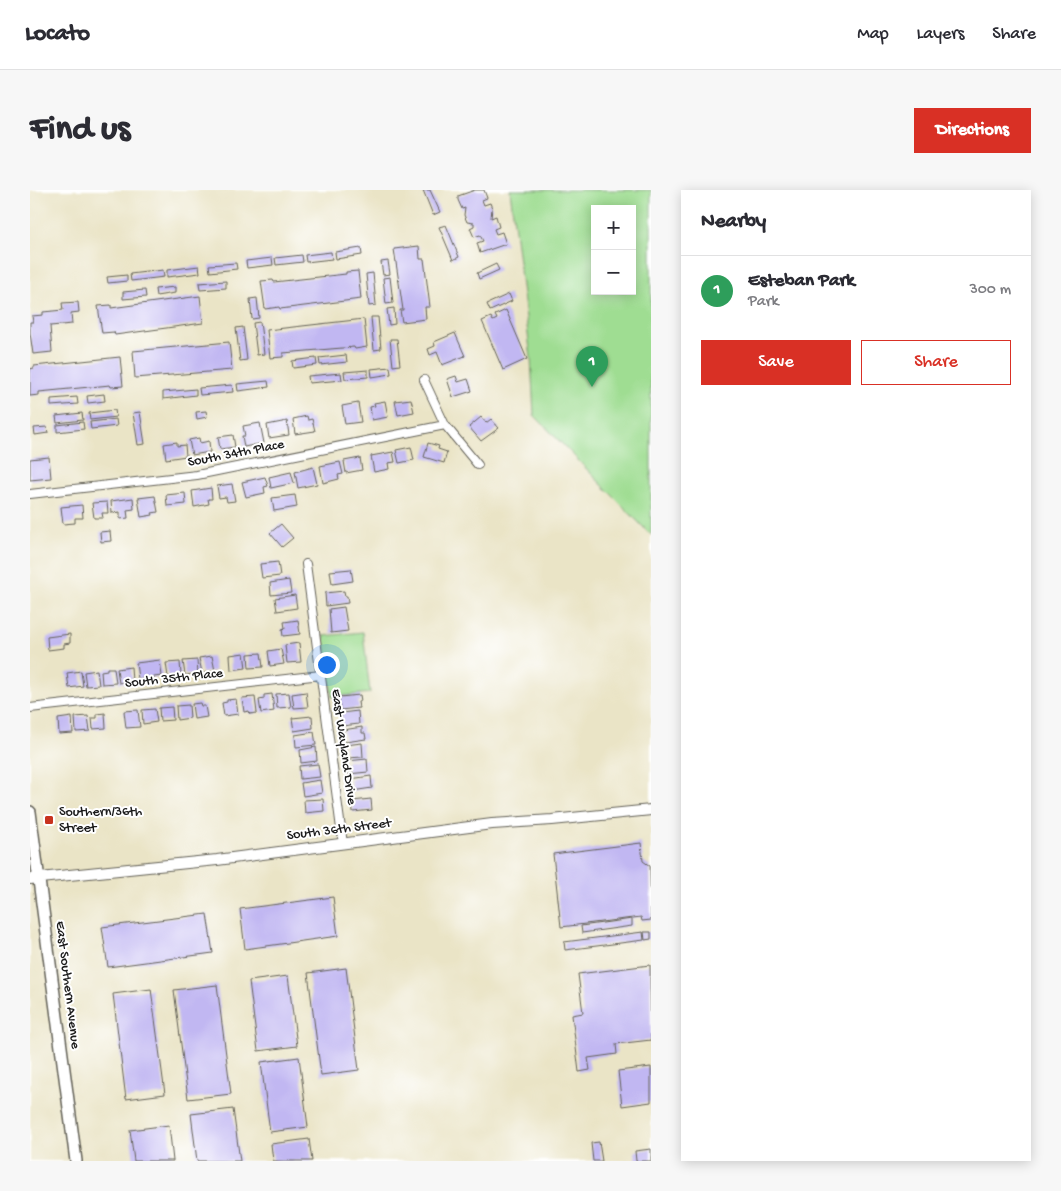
<!DOCTYPE html>
<html lang="en">
<head>
<meta charset="utf-8">
<style>
  :root { --surface:#fff; --page:#f7f7f7; --text:#2b2b33; --muted:#7c7c81; --line:#e1e1e2; --accent:#d93025 }
  body { margin:0; font-family:"Gochi Hand",sans-serif; background:var(--page); color:var(--text) }
  .controls { position:absolute; right:15px; top:15px; display:grid; overflow:hidden; border-radius:0px; box-shadow:0 2px 12px #0003 }
  .controls button { width:45px; height:45px; display:grid; place-items:center; padding:0; border:0; border-bottom:1px solid var(--line); background:var(--surface); color:var(--text); font:25px sans-serif }
  .you { position:absolute; left:296px; top:474px; width:18px; height:18px; margin:-12px; border:4px solid #fff; border-radius:50%; background:#1a73e8; box-shadow:0 0 0 8px #1a73e833 }
  .badge { display:grid; place-items:center; width:32px; height:32px; border-radius:50%; background:var(--accent); color:#fff; font-size:16px; font-weight:700 }
  .pin { position:absolute; translate:-50% -41px; filter:drop-shadow(0 1px 2px #0008) }
  .pin::after { content:''; position:absolute; top:26px; width:18px; height:15px; background:inherit; clip-path:polygon(0 0,100% 0,50% 100%) }
  .list { margin:0; padding:0; list-style:none }
  h2 { display:flex; justify-content:space-between; align-items:center; height:65px; margin:0; padding:0 20px; font-size:21px }
  h2 small { font-size:16px; font-weight:400; color:var(--muted) }
  .list li { display:grid; grid-template-columns:32px 1fr auto; gap:15px; align-items:center; box-sizing:border-box; height:70px; padding:0 20px; border-top:1px solid var(--line) }
  .list b { display:block; font-size:19px; white-space:nowrap }
  .list p { margin:0; font-size:16px; white-space:nowrap; color:var(--muted) }
  .list em { font-size:16px; font-style:normal; color:var(--muted) }
  .actions { display:flex; gap:10px; padding:15px 20px }
  .actions a { flex:1; padding:11px 0; border:1px solid var(--accent); border-radius:0px; text-align:center; font-size:18px; color:var(--accent) }
  .actions .main { background:var(--accent); color:#fff }
  .map { position:relative; flex:none; width:621px; height:971px; overflow:hidden; border-radius:0px }
  header { display:flex; align-items:center; gap:30px; box-sizing:border-box; height:70px; padding:0 25px; background:var(--surface); border-bottom:1px solid var(--line) }
  header strong { font-size:24px }
  nav { display:flex; gap:28px; margin-inline-start:auto; font-size:18px }
  .intro { display:flex; align-items:center; justify-content:space-between; box-sizing:border-box; height:120px; padding:0 30px }
  h1 { margin:0; font-size:35px }
  .button { padding:12px 22px; border-radius:0px; background:var(--accent); color:#fff; font-size:18px; font-weight:700 }
  main { display:flex; gap:30px; padding:0 30px }
  aside { flex:1; background:var(--surface); border-radius:0px; box-shadow:0 2px 12px #0003 }
  .map>svg:first-child { display:block }
</style>
</head>
<body>
<header>
<strong>Locato</strong>
<nav><a>Map</a><a>Layers</a><a>Share</a></nav>
</header>
<div class="intro"><h1>Find us</h1><a class="button">Directions</a></div>
<main>
<div class="map">
<svg width="621" height="971" viewBox="0 0 621 971">
  <rect width="100%" height="100%" fill="#fff"/>
  <filter id="ink" filterUnits="userSpaceOnUse"><feTurbulence type="fractalNoise" baseFrequency=".02" numOctaves="2"/><feDisplacementMap in="SourceGraphic" scale="10" xChannelSelector="R" yChannelSelector="G"/><feConvolveMatrix kernelMatrix="1 2 1 2 8 2 1 2 1" color-interpolation-filters="sRGB"/></filter>
  <filter id="wash" filterUnits="userSpaceOnUse"><feTurbulence type="fractalNoise" baseFrequency=".0096" numOctaves="4" result="noise"/><feDisplacementMap in="SourceGraphic" scale="20" xChannelSelector="R" yChannelSelector="G"/><feGaussianBlur stdDeviation="1.12" result="paint"/><feColorMatrix in="noise" values="0 0 0 0 0 0 0 0 0 0 0 0 0 0 0 0 0 1.4 0 .05"/><feComposite in="paint" operator="in"/></filter>
  <g filter="url(#wash)">
    <rect width="100%" height="100%" fill="#eae4c6"/>
    <path fill="#9fdd92" stroke="#5e7c57" fill-rule="evenodd" d="M480 0H621V345L504 225 501 168ZM565 19H602V101H565Z
      M333 442 340 503 302 507 294 446Z"/>
    <g id="blocks">
      <path fill="#c1b7f2" d="M393 0H400L410 22 403 25Z
        M445 0H454L457 8 452 10 454 15 460 13 462 18 461 28 466 26 469 37 464 39 466 44 472 42 476 54 450 63 447 53 453 51 450 45 444 47 440 38 444 36V33L437 32 434 25 435 18 432 19 428 10V6Z
        M416 35 429 67 423 70 409 37Z
        M389 56 390 69H394L400 117H395L396 129 372 132 370 120H373L364 59Z
        M331 58 332 65 306 69 305 62Z
        M301 62 302 69 276 72 275 65Z
        M272 65 273 72 246 75 245 68Z
        M242 68 243 75 217 78 216 71Z
        M358 71 360 84 353 85 351 72Z
        M206 73 207 79 180 82 179 75Z
        M466 74 469 80 449 89 447 83Z
        M169 76 170 83 137 87V80Z
        M133 80 134 87 101 91 100 84Z
        M328 81 331 109 250 119 249 117 235 119 231 91 243 90 244 92 316 84V82Z
        M343 83 346 115 339 116 336 84Z
        M97 85V91L78 93 77 87Z
        M360 87 363 113 356 114 353 88Z
        M196 91V98L170 100 169 93Z
        M145 97V103L126 106 125 99Z
        M115 100 116 107 93 109V102Z
        M479 104 482 111 460 121 457 114Z
        M170 106 173 133 85 145 84 142 72 143 68 116 81 115V118Z
        M227 108 229 128 222 129 220 109Z
        M48 112 49 122 41 123 42 134 20 136 22 162 3 164 0 143V132H3L2 126 13 125V122L33 120 32 113Z
        M364 118 365 134 359 135 357 119Z
        M476 120 497 169 473 180 452 131 461 127 463 131 467 129 465 125Z
        M341 127H348L351 159 344 160Z
        M334 129 337 157 325 159 324 157 253 163V167L240 168 237 140Z
        M230 132 234 164 227 165 223 133Z
        M213 137 217 170 210 171 206 138Z
        M425 143 435 166 412 175 407 162 400 165 398 159 405 156 404 152Z
        M360 149H367L370 175 363 176Z
        M199 152 202 180 105 188 103 161Z
        M316 165 317 172 290 175 289 168Z
        M90 167 93 196 81 197 80 195 9 202V205L0 206V179L4 178V176Z
        M286 168 287 175 263 178 262 171Z
        M360 177 361 184 342 187 341 179Z
        M338 180V187L315 189 314 182Z
        M311 183 312 190 279 193 278 186Z
        M426 186 428 192 438 189 442 201 423 207 417 189Z
        M238 191 239 197 208 201 207 194Z
        M202 195 203 202 170 205 169 198Z
        M166 199V205L133 209V202Z
        M74 204 75 211 58 213 57 206Z
        M47 207 48 214 21 216V209Z
        M381 209 384 222 368 225 365 211Z
        M355 211 358 227 342 230 340 217 345 216 344 213Z
        M328 213 331 232 315 234 312 216Z
        M85 220 86 227 60 230 59 223Z
        M176 221 177 227 167 229 166 222Z
        M110 222 115 254 108 255 103 223Z
        M52 223 53 230 27 233 26 226Z
        M277 226 278 230 282 229 285 241 265 244 263 229Z
        M451 227 456 233 461 229 469 238 451 251 439 237Z
        M86 229 87 236 61 239 60 232Z
        M257 231 259 245 239 248 237 235Z
        M53 232 54 239 27 242V235Z
        M230 233 234 253 214 257 212 246H215L213 236Z
        M17 237 18 243 5 245 4 238Z
        M203 245 205 257 190 259 188 247Z
        M169 248 170 253 179 251 180 262 162 265 159 250Z
        M147 252V256L155 255 156 266 136 269 134 254Z
        M398 253 409 256 408 259 417 262 414 273 394 267Z
        M381 257 384 270 369 273 366 260Z
        M363 262 365 272 358 273 359 279 344 282 341 266Z
        M19 267 21 288 0 290V269Z
        M330 268 332 280 316 283 314 271Z
        M310 272 313 284 308 285 309 289 293 293 290 276Z
        M283 277 287 294 268 298 265 282Z
        M261 282 264 293 241 298 239 287Z
        M235 287 238 296 234 297 235 303 216 307 212 292Z
        M202 294 205 311 197 312 196 307 189 308 187 296Z
        M181 298 182 309H178L179 314 164 317 162 301Z
        M155 303 156 314 137 316 136 305Z
        M265 305 267 317 244 321 242 308Z
        M125 306 128 322 122 323 123 325 111 327 108 308Z
        M103 308 104 319 97 320 98 328 90 329V322L82 323 81 311Z
        M77 312 78 323H72L73 328H64L62 313Z
        M52 315 53 328H45V333L33 334 31 317Z
        M251 334 263 348 252 357 240 343Z
        M80 341 81 351 71 352 70 342Z
        M248 372 250 386 232 388 230 374Z
        M321 379 323 391 302 394 300 381Z
        M259 390 261 403 241 405 240 393Z
        M314 401 315 406H317L318 413 296 416 295 403Z
        M265 405 267 418 247 421 245 408Z
        M314 417 318 441 301 443 299 419Z
        M268 430 270 444 253 446 252 439 255 438 254 432Z
        M40 444V453L34 454V458L18 460 17 447Z
        M269 453 271 472 257 473 255 455Z
        M251 459 254 474 240 476 238 461Z
        M214 463 216 478 201 480 200 465Z
        M231 463 233 477 219 478 218 464Z
        M182 466 185 481 172 483 169 468Z
        M130 470 132 486 108 489 106 473Z
        M167 470 168 484 155 485 153 471Z
        M150 472 151 485 138 487 136 473Z
        M101 477 102 491 89 493 87 479Z
        M77 478H84L86 493 72 494 71 481 77 480Z
        M67 480 69 495 56 496 54 482Z
        M51 481 53 496 39 498 37 483Z
        M276 502 278 517 264 518 262 504Z
        M259 503 261 517 247 518 246 504Z
        M242 504 244 521 231 523 229 510 234 509V505Z
        M330 505 331 511 328 512 329 518 310 520 309 507Z
        M225 507 227 523 220 524 219 521 214 522 212 508Z
        M206 509 208 524 194 526 192 513 197 512V510Z
        M170 513 171 516H175L177 527 164 529 162 514Z
        M159 515 160 528 147 530 146 516Z
        M142 517 143 530 130 531 129 518Z
        M125 519 127 532 113 534 112 520Z
        M108 520 110 537 96 538 94 521Z
        M328 521 329 534 312 536 311 523Z
        M75 523 76 538 63 539 62 528H67V524Z
        M58 526 60 541 46 542 45 527Z
        M282 526 283 538 264 541 262 528Z
        M42 527 43 543 29 544 28 529Z
        M332 537V543H335L336 549 315 552 313 540Z
        M284 542 286 555 266 557 265 545Z
        M332 553 333 567 317 568 315 555Z
        M286 557 287 571 271 573 270 560Z
        M337 569 338 582 318 584 316 571Z
        M288 574 290 587 270 589 269 576Z
        M341 586 342 598 322 601 320 589Z
        M290 590 292 603 273 606 271 593Z
        M293 609 294 621 275 623 274 610Z
        M341 609 342 620 323 622 322 611Z
        M611 653 613 671 620 676 621 730 612 731 611 727 531 737 523 664Z
        M303 707 308 746 215 759 210 719Z
        M177 724 183 763 78 777 72 737Z
        M602 729V736L552 743 551 736Z
        M613 742 614 750 535 760 534 752Z
        M614 742H621V749L615 750Z
        M620 775 621 850 586 854 587 864 558 868 560 880 549 882 542 825 553 823 548 784Z
        M316 778 329 880 291 885 278 783Z
        M258 786 267 856 228 861 219 791Z
        M187 795 201 904 158 909 144 800Z
        M121 799 135 904 96 909 83 804Z
        M269 867 278 937 240 942 231 872Z
        M621 877V912L592 916 588 881Z
        M203 919 210 971H167L161 924Z
        M139 935 143 971H104L100 940Z
        M279 949 282 971H243L241 954Z
        M569 952 572 971H563L561 953Z
        M621 959V971H606L605 961Z"/>
    </g>
  </g>
  <g filter="url(#ink)">
    <use href="#blocks" fill-opacity="0" stroke="#646258" stroke-width="1"/>
    <g fill="none" stroke-linecap="round" stroke-linejoin="round">
      <g stroke="#646258" stroke-width="10">
        <path id="minor" d="M394 190 415 235 448 275
          M0 304 167 285 415 235
          M276 374 313 654
          M0 518 291 485"/>
      </g>
      <g stroke="#646258" stroke-width="12">
        <path id="tertiary" d="M0 689 187 670 462 634 522 630 621 620"/>
      </g>
      <g stroke="#646258" stroke-width="14">
        <path id="secondary" d="M0 622 46 971"/>
      </g>
      <use href="#minor" stroke="#fff" stroke-width="8"/>
      <use href="#tertiary" stroke="#fff" stroke-width="10"/>
      <use href="#secondary" stroke="#fff" stroke-width="11"/>
    </g>
  </g>
  <rect fill="#c8321e" stroke="#fff" stroke-width="2" x="14" y="625" width="10" height="10" rx="2.5"/>
  <g text-anchor="middle" dominant-baseline="central" stroke-width="4" stroke-linejoin="round" paint-order="stroke">
    <g font-size="14" fill="#1c1c1c" stroke="#fff">
      <text transform="translate(206 264) rotate(-11)">South 34th Place</text>
      <text transform="translate(144 489) rotate(-6)">South 35th Place</text>
      <text transform="translate(313 557) rotate(82)">East Wayland Drive</text>
      <text transform="translate(309 640) rotate(-7)">South 36th Street</text>
      <text transform="translate(37 795) rotate(83)">East Southern Avenue</text>
    </g>
    <g font-size="14" fill="#1c1c1c" stroke="#fff" text-anchor="start">
      <text x="29" y="622">Southern/36th<tspan x="29" dy="16">Street</tspan></text>
    </g>
  </g>
</svg>
<div class="controls">
<button>+</button>
<button>−</button>
</div>
<div class="you"></div>
<div class="pin badge" style="left:562px;top:197px;background:#2e9e5b">1</div>
</div>
<aside>
<h2>Nearby<small></small></h2>
<ul class="list">
<li><span class="badge" style="background:#2e9e5b">1</span><div><b>Esteban Park</b><p>Park</p></div><em>300 m</em></li>
</ul>
<div class="actions"><a class="main">Save</a><a>Share</a></div>
</aside>
</main>
</body>
</html>
